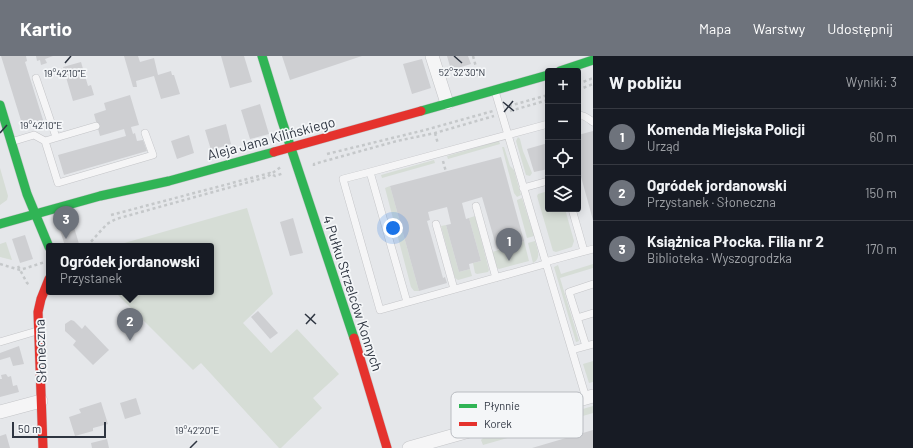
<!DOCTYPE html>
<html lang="pl">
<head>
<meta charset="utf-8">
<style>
  :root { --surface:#171b24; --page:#20242c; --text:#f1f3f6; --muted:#9ea1a6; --line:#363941; --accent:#6e737c }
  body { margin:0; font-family:Barlow,sans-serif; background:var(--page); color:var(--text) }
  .controls { position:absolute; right:12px; top:12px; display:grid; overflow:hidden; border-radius:4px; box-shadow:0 2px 10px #0003 }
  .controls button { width:36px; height:36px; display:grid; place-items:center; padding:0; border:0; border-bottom:1px solid var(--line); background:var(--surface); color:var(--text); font:20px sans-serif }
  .scale { position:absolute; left:12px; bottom:10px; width:94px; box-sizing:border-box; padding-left:4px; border:2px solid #2e3541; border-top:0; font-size:11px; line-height:14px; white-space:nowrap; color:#2e3541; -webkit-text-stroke:3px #f4f6f8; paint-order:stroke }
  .you { position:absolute; left:393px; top:172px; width:14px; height:14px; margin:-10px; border:3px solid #fff; border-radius:50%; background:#1a73e8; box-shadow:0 0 0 6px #1a73e833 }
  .badge { display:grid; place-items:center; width:26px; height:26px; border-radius:50%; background:var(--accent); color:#fff; font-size:13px; font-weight:700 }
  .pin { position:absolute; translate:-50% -33px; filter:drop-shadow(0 1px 2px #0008) }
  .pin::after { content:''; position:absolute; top:21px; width:14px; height:12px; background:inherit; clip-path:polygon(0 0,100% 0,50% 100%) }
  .popup { position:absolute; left:46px; top:187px; width:168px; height:52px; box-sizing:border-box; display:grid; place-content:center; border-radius:4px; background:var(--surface); filter:drop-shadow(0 1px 3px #0005); font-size:13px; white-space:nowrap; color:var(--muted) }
  .popup b { font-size:15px; color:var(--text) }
  .popup::after { content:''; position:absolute; left:50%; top:100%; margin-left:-8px; border:8px solid transparent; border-top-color:var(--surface) }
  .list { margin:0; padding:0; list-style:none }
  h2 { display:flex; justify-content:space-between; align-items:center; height:52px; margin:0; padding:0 16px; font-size:17px }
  h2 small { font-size:13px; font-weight:400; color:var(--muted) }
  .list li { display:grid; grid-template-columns:26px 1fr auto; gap:12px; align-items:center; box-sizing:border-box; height:56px; padding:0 16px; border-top:1px solid var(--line) }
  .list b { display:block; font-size:15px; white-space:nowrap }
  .list p { margin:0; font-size:13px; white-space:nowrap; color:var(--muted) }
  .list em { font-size:13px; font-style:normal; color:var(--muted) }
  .icon { flex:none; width:22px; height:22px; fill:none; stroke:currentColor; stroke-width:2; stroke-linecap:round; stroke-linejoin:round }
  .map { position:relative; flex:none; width:593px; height:392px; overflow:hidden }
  header { display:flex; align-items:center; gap:24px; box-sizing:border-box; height:56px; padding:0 20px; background:var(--accent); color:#fff }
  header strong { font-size:19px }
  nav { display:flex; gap:22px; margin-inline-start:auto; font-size:14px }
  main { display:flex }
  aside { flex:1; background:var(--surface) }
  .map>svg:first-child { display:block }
</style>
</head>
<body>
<header>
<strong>Kartio</strong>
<nav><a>Mapa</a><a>Warstwy</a><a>Udostępnij</a></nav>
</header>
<main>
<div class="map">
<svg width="593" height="392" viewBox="0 0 593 392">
  <rect width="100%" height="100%" fill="#e5e7ea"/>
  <path fill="#d6ddd6" d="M518 81 520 83 523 95 532 117 530 120 526 119 516 85Z
    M499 85 500 88 448 103 447 100Z
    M502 91H504L510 110 514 114 521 139 517 141 514 137Z
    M434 104 435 107 382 122 381 119Z
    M0 112 8 140 7 144 0 149Z
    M390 130 419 235H414L411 231 385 132Z
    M548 135V153H565L574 185 572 191 556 196 553 195 537 140 538 138Z
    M522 142 534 180 527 182 517 145V144Z
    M247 152 273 238 243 267 271 297 297 273 339 318 313 342 322 352 281 392H279L201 307 193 314 115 236H211V190H114Z
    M475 160 489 214 488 216 477 218 475 217 473 207 481 205 469 162Z
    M446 169 459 216 470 213 472 220 458 224 455 222 441 170Z
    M524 185 529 205 499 213 497 212 492 196 499 194V192Z
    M535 185C537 193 542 202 533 207L528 187Z
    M6 186 12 204 0 201V188Z
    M593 208V212L560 222 579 285 576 286 554 211 558 209 561 218Z
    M593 305V326L589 327 583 308Z
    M593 350V357L483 389 481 384 483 382Z"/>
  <path fill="#cecfd2" d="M1 0H26L27 5 25 6 44 67 34 70V68L23 71Z
    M36 0H53L45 3 47 7 41 9 40 4 37 5Z
    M124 0H138L140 6 154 2 158 19 171 15 172 19H174L180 38 161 43 154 20 136 25 137 31H133Z
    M221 0H244L252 26 230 32Z
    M282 0H362L290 24Z
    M447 0H468L471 8 451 14Z
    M422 3 431 32 412 38 403 8Z
    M81 6 88 30 91 29 94 39 73 45 63 11Z
    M130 39 139 69 131 71 133 78 135 77 137 85 143 84 147 95 64 119 58 99 126 80 124 73 100 80 94 58 106 54 104 47Z
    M260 48 269 78 250 83 241 54Z
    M226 68 231 88 211 94 205 74Z
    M593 75V164L578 110V79Z
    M189 79 194 97 177 103 171 85Z
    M548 87V113L534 116 527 93Z
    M501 101 524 185 497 193 482 141 462 147 466 163 469 162 481 205 469 208 470 213 459 216 446 169 451 168 447 151 428 156 430 164 427 165 443 222 445 221 447 227 419 235 390 130Z
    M293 162 303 197 290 200 280 166Z
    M72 164 79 188 73 190H65L58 168Z
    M25 179 33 203 20 207 12 183Z
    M258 255 278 277 270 283 251 261Z
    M71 264 74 265 82 273 85 269 109 294 93 309 73 289 76 285 65 275V268Z
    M19 290 24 308 13 310 10 301 0 304V297Z
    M6 318 8 321 11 320 13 330 17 329 19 336 0 341V323H2L1 319Z
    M136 342 141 358 125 363 120 347Z
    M101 346 108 368 93 372V375L75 380 69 361 81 357 79 353Z
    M593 374V392H532Z
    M6 378 10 392H0V380Z
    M107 383 109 392H92L91 387Z"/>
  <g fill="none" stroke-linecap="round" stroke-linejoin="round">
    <g stroke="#c4c5c8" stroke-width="8">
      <path id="lane" d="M36 22 56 81
        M495 35 586 342
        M578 59C583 58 589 63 593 66
        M45 85 96 70
        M11 86 34 79 45 85 58 127 153 99 145 77
        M370 116 548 68
        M523 132 548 125
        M476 150 496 222
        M572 153 584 195
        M436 168 454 233
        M545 206 593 193
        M407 246 370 116 343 123 380 254 545 208
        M577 262 593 257
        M0 286 37 275
        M586 290 569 236 593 228
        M572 294 593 288"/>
    </g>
    <g stroke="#c4c5c8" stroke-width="14">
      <path id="street" d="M432 0 447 47
        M0 356 41 345
        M409 392 593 340"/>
    </g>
    <g stroke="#c4c5c8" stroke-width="10">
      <path id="fast" d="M262 0 282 65 354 282
        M560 15 593 4
        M0 49 27 138 49 191
        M421 55 548 19
        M0 168 100 140 169 125 274 96"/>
    </g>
    <g stroke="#c4c5c8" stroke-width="10">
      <path id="jam" d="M274 96 421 55
        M354 282 387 392
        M43 392 38 256 41 243 49 223"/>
    </g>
    <path stroke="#c5c8ca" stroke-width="2.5" stroke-dasharray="3 3" stroke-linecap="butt" d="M473 0 479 22
      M578 28 593 22
      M578 34 593 28
      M509 50 548 39
      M510 55 548 44
      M435 77 438 88
      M327 98 425 74 493 55
      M443 105 446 116
      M314 110V108L397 85 435 77 494 60
      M111 159 270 117 275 120 284 117
      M87 190 107 168 116 163 267 121 282 110
      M0 208 20 214 45 206
      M18 210 27 227 30 229"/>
    <use href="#lane" stroke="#f5f5f6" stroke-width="7"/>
    <use href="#street" stroke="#f5f5f6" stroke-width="13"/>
    <use href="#fast" stroke="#30b455" stroke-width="9"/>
    <use href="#jam" stroke="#e5322d" stroke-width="9"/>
  </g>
  <path fill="none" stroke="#2e3541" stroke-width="1.5" d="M454 0 462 7M65 7 71 0M503 46 514 55M504 56 513 45M0 77 7 69M305 258 316 268M306 268 315 258M190 392 197 385"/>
  <g text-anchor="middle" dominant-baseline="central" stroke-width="3.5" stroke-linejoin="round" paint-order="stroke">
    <g font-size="14" fill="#2e3541" stroke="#f4f6f8">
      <text transform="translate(271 82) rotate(-15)">Aleja Jana Kilińskiego</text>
      <text transform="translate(353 237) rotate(72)">4 Pułku Strzelców Konnych</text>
      <text transform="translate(40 295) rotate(-92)">Słoneczna</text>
    </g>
  </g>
  <rect x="451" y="336" width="132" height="46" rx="6" fill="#f4f6f8" stroke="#b9bcc1" stroke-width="1"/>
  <rect x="459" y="348" width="18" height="4" fill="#30b455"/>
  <rect x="459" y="366" width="18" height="4" fill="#e5322d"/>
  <g font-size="11" fill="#2e3541">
    <text x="484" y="354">Płynnie</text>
    <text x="484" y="372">Korek</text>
  </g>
  <g font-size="10" text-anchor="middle" fill="#2e3541" stroke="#f4f6f8" stroke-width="3.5" stroke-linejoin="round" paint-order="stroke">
    <text x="462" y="20">52°32'30"N</text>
    <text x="65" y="21">19°42'10"E</text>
    <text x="41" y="73">19°42'10"E</text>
    <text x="197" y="378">19°42'20"E</text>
  </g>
</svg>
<div class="controls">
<button>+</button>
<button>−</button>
<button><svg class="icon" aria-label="locate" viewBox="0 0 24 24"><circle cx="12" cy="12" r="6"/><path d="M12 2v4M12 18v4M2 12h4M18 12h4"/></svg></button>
<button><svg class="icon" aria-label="layers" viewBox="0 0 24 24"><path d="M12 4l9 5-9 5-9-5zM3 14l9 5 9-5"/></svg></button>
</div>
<div class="scale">50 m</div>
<div class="you"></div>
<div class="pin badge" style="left:509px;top:205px">1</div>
<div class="pin badge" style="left:130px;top:285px">2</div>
<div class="popup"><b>Ogródek jordanowski</b>Przystanek</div>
<div class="pin badge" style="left:66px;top:183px">3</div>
</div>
<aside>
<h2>W pobliżu<small>Wyniki: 3</small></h2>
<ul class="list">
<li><span class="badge">1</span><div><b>Komenda Miejska Policji</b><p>Urząd</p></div><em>60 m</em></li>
<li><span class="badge">2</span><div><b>Ogródek jordanowski</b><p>Przystanek · Słoneczna</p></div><em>150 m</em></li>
<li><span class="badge">3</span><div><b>Książnica Płocka. Filia nr 2</b><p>Biblioteka · Wyszogrodzka</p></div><em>170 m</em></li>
</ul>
</aside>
</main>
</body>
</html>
